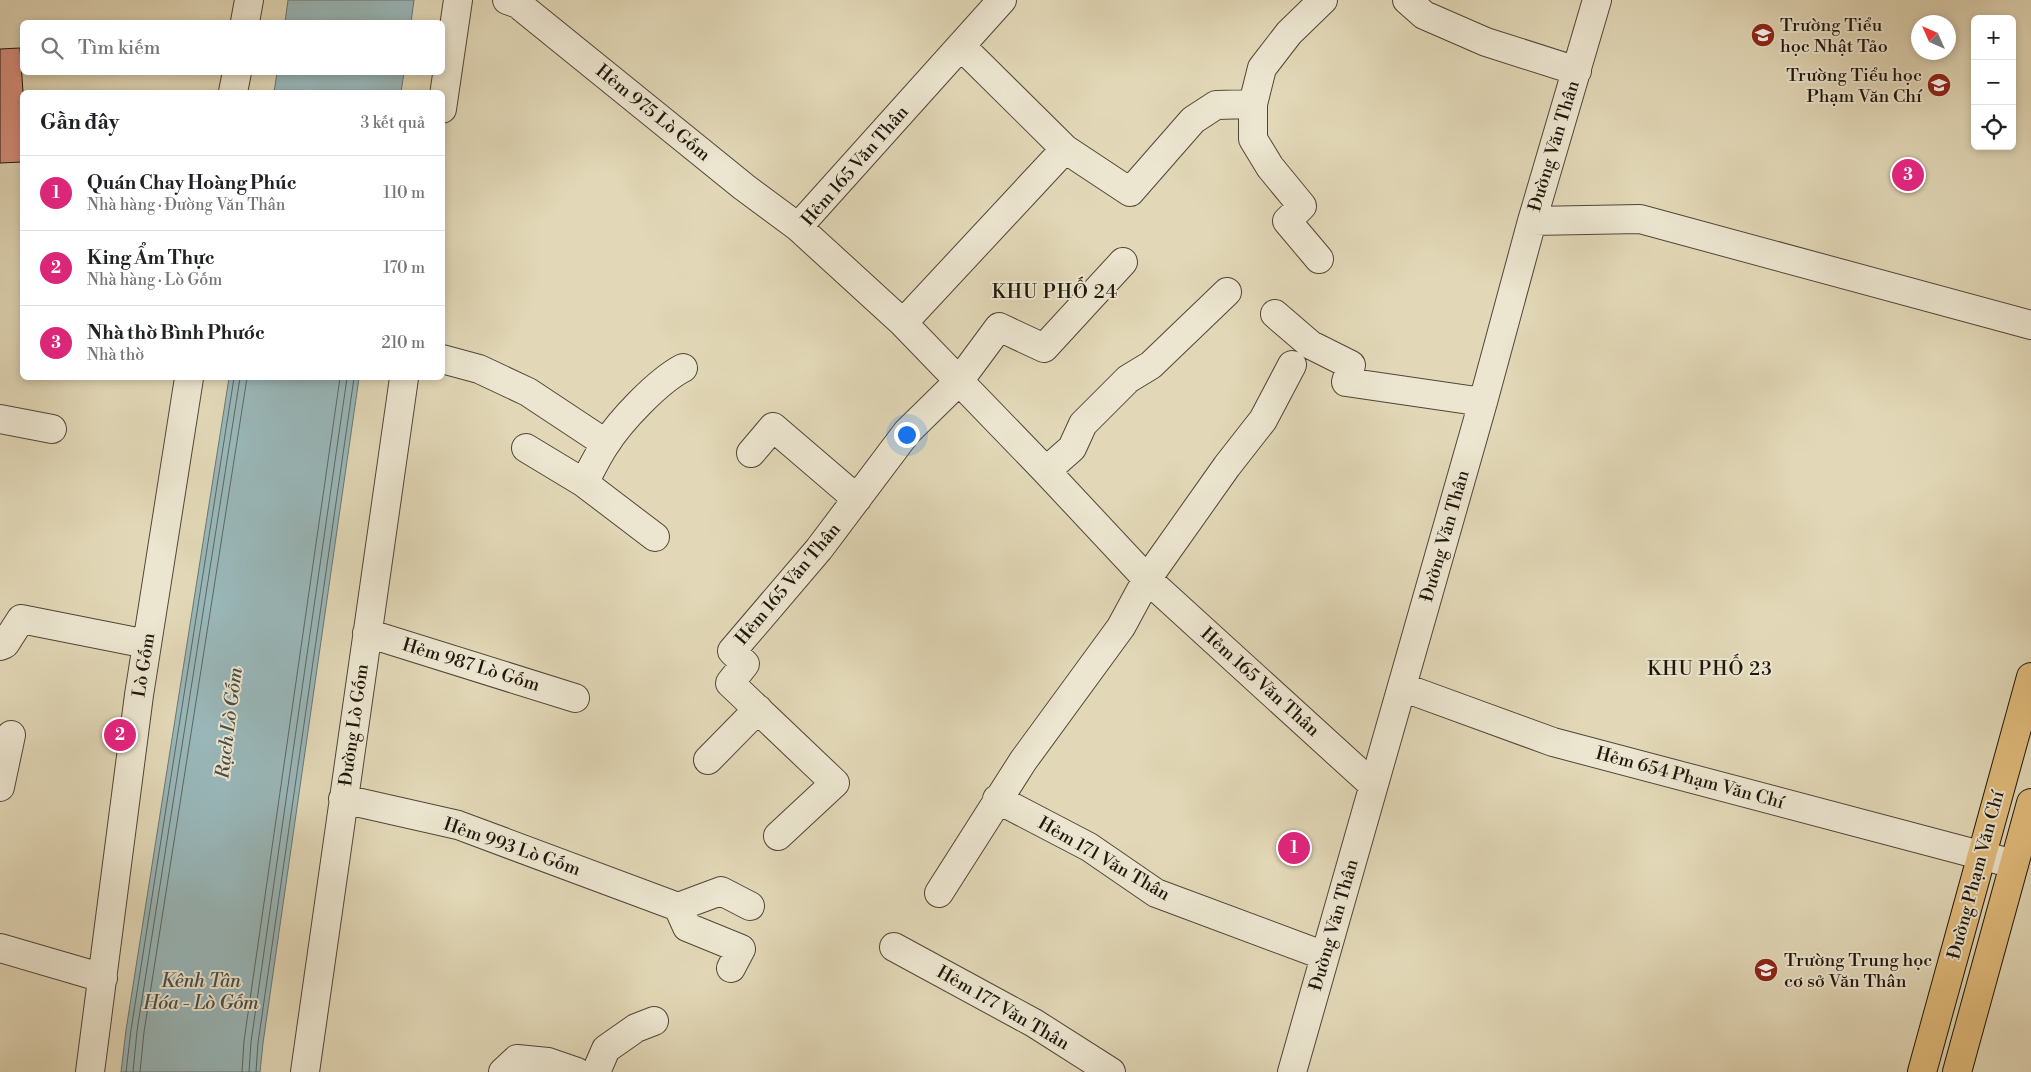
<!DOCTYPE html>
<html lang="vi">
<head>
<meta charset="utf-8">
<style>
  :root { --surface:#fff; --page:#f6f6f6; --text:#202124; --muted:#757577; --line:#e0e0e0; --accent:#db2777 }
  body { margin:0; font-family:"Libre Bodoni",serif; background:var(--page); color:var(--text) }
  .controls { position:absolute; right:15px; top:15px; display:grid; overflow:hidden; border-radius:8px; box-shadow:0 2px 8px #0003 }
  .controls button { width:45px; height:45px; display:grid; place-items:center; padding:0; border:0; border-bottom:1px solid var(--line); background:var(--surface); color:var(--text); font:25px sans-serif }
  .compass { position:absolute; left:1911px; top:15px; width:45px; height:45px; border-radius:50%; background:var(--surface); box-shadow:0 2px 8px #0003; rotate:315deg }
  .you { position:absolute; left:906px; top:434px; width:18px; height:18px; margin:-12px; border:4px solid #fff; border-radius:50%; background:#1a73e8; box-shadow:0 0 0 8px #1a73e833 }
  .badge { display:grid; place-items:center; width:32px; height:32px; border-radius:50%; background:var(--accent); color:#fff; font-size:16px; font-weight:700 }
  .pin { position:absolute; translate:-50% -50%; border:2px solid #fff; box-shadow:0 1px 5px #0006 }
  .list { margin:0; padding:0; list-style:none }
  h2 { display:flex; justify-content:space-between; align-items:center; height:65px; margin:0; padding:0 20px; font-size:21px }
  h2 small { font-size:16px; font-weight:400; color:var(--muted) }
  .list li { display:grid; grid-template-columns:32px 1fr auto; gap:15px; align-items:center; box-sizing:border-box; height:75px; padding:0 20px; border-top:1px solid var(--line) }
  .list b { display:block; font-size:19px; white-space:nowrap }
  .list p { margin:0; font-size:16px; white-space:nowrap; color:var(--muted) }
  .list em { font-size:16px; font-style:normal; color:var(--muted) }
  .icon { flex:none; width:28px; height:28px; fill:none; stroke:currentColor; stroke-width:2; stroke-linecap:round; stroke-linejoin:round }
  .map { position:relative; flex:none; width:2031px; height:1072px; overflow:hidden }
  .search { position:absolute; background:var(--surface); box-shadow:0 2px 8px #0003; left:20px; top:20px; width:425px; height:55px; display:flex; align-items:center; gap:12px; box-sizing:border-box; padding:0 18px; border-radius:8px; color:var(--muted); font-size:19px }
  .panel { position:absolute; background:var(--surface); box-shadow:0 2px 8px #0003; left:20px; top:90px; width:425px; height:290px; border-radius:8px }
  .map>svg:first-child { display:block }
</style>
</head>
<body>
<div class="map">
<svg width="2031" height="1072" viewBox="0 0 2031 1072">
  <rect width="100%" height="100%" fill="#e2d8b7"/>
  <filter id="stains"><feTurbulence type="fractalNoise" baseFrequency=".004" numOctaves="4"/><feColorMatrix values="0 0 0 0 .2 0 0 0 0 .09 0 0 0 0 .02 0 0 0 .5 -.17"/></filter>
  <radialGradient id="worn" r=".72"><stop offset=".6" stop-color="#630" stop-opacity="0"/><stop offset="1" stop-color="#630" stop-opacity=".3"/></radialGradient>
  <path fill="#99b7b9" stroke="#687773" d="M288 0H414L411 22H285Z
    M277 73V72L404 73 401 92H274Z
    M229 378H359L263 1043 260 1072H121L126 1030Z"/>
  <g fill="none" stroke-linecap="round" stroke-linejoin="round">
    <path stroke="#5c6662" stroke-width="1" d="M126 1072 131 1030 234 378
      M133 1072 137 1031 240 378
      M140 1072 144 1032 247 378
      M242 1072 244 1041 340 378
      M249 1072 251 1042 347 378
      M256 1072 258 1043 354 378"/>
  </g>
  <path fill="#d78f7d" stroke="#1f160b" d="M20 48 23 92 22 162 0 163V49Z"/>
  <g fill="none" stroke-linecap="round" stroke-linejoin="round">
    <g stroke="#504636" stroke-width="30">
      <path id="minor" d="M507 0 518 4 744 187 798 227 903 323 1046 471 1147 579 1373 785
        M1407 0 1424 15 1486 42 1577 71
        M245 22 249 0
        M961 46 1065 149 1130 192 1193 120 1216 105 1253 104
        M233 92 237 72
        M442 109 458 0
        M1532 221 1640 219 2031 325
        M798 227 1002 0
        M1319 259 1287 221 1302 206 1270 167 1253 139V104L1262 68 1289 33 1323 0
        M1275 314 1311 345 1351 365 1346 382 1483 402
        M903 323 1065 149
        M442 359 479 369 528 392 605 443
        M0 419 52 429
        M526 448 584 483 655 537
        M751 453 773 427 857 499
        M1046 471 1072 448 1083 424 1128 379 1151 365 1227 292
        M584 483C591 470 597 457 605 445 620 421 658 381 683 368
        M367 633 575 698
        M0 646 5 644 21 619 147 644
        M1402 687 1553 742 2014 864
        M708 760 758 709
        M0 787 11 735
        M343 799 458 825 678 907
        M997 799 1089 847 1156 893 1325 956
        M778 836 835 783 730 683 745 664 732 651 819 549 907 432 959 381 999 327 1044 348 1123 262
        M939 893 1023 761 1121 627 1147 579 1227 466 1263 420 1292 365
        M678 907 687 927 741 949 731 968
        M678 907 721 891 750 906
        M894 947 1034 1023 1111 1072
        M0 948 103 978
        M90 1072 139 695 189 378
        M305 1072 404 378
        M503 1072 517 1059 548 1062 577 1072
        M596 1072 606 1049 636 1028 654 1021
        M1292 1072 1483 402 1532 221 1597 0"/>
    </g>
    <g stroke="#1f160b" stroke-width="30">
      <path id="major" d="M1922 1072 2031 677
        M1957 1072 2031 803"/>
    </g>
    <use href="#minor" stroke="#ece6d0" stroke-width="28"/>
    <use href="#major" stroke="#e1bc7c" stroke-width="28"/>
  </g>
  <defs>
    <g id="school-disc" transform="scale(1.25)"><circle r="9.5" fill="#8f2418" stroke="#ece6d0"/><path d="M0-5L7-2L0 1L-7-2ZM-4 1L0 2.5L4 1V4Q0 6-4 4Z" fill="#fff"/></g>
  </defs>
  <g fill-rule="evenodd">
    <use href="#school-disc" x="1763" y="35"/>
    <use href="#school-disc" x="1939" y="85"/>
    <use href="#school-disc" x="1766" y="970"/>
  </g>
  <g text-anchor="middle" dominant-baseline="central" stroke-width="4" stroke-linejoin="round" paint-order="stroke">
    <g font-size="18" fill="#1f160b" stroke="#ece6d0" text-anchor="start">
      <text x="1780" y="25">Trường Tiểu<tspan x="1780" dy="21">học Nhật Tảo</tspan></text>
      <text x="1922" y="75" text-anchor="end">Trường Tiểu học<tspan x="1922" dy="21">Phạm Văn Chí</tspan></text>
      <text x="1784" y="960">Trường Trung học<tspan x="1784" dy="21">cơ sở Văn Thân</tspan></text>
    </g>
    <g font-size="18" fill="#1f160b" stroke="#ece6d0">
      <text transform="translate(653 113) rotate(39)">Hẻm 975 Lò Gốm</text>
      <text transform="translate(1554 146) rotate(-73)">Đường Văn Thân</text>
      <text transform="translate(855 166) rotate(-49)">Hẻm 165 Văn Thân</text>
      <text transform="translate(1445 536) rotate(-74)">Đường Văn Thân</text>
      <text transform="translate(788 584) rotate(-50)">Hẻm 165 Văn Thân</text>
      <text transform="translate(144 665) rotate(-81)">Lò Gốm</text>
      <text transform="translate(471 665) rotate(17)">Hẻm 987 Lò Gốm</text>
      <text transform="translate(1260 682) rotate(42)">Hẻm 165 Văn Thân</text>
      <text transform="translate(354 725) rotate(-82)">Đường Lò Gốm</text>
      <text transform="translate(1690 778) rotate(15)">Hẻm 654 Phạm Văn Chí</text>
      <text transform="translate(512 847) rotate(19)">Hẻm 993 Lò Gốm</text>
      <text transform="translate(1104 859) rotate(30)">Hẻm 171 Văn Thân</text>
      <text transform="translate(1976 875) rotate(-75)">Đường Phạm Văn Chí</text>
      <text transform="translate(1334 925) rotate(-74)">Đường Văn Thân</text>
      <text transform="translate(1003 1008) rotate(30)">Hẻm 177 Văn Thân</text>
    </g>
    <g font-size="19" letter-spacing="1" fill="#1f160b" stroke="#ece6d0">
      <text x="1055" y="292">KHU PHỐ 24</text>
      <text x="1710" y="669">KHU PHỐ 23</text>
    </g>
    <g font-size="19" font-style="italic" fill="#4a4e48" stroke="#ece6d0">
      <text transform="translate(229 723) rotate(-83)">Rạch Lò Gốm</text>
      <text x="201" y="981">Kênh Tân<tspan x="201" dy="22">Hóa - Lò Gốm</tspan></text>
    </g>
  </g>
  <rect width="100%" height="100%" filter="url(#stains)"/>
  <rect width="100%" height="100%" fill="url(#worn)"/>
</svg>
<div class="controls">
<button>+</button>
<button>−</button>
<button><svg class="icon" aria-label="locate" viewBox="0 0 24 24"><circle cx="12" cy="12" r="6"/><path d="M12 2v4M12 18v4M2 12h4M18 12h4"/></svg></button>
</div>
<svg class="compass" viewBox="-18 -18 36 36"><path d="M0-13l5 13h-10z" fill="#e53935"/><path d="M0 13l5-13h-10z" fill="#757577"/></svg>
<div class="you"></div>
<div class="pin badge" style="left:1294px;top:848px">1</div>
<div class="pin badge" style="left:120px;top:735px">2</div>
<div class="pin badge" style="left:1908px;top:175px">3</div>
<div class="search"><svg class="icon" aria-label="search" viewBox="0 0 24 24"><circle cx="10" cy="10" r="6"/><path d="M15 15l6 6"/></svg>Tìm kiếm</div>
<section class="panel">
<h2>Gần đây<small>3 kết quả</small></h2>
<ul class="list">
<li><span class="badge">1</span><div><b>Quán Chay Hoàng Phúc</b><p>Nhà hàng · Đường Văn Thân</p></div><em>110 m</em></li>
<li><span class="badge">2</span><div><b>King Ẩm Thực</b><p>Nhà hàng · Lò Gốm</p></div><em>170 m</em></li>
<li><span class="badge">3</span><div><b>Nhà thờ Bình Phước</b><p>Nhà thờ</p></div><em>210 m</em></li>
</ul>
</section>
</div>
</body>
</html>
